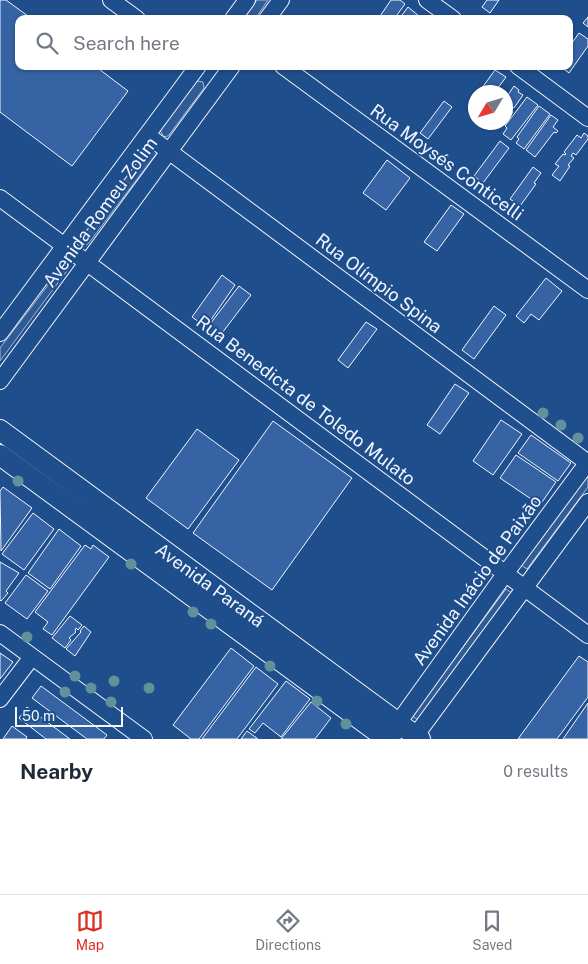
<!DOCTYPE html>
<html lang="en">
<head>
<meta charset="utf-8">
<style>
  :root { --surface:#fff; --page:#f6f6f7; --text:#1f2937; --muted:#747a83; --line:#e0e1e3; --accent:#d93025 }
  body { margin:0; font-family:"Public Sans",sans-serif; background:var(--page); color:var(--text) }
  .compass { position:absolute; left:468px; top:85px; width:45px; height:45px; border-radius:50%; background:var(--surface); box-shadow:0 1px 4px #0004; rotate:232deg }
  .scale { position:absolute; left:15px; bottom:12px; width:108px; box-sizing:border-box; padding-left:5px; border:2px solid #f2f6ff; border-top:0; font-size:14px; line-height:18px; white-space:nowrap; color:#f2f6ff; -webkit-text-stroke:4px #1f4e8c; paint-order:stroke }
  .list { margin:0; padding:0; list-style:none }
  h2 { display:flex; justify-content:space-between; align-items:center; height:65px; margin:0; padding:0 20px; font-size:21px }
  h2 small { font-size:16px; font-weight:400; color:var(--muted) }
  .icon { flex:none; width:28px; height:28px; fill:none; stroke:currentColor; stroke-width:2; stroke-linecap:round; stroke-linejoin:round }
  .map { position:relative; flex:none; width:588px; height:739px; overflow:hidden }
  .search { position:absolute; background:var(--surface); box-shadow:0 1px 4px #0004; left:15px; right:15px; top:15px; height:55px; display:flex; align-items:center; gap:12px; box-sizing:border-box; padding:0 18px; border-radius:10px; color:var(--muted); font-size:19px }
  .sheet { height:155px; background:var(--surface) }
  nav { display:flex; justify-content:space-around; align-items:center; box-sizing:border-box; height:70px; border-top:1px solid var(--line); background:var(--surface); font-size:14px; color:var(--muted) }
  nav a { display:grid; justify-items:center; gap:2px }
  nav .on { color:var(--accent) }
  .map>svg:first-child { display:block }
</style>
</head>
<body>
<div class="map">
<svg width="588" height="739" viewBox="0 0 588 739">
  <rect width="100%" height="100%" fill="#1f4e8c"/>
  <path fill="#305b95" stroke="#a8bbd7" d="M257 0H268L255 19H243Z
    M197 81 203 82 204 88 169 135 166 137 163 136 160 130Z
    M152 145 158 150 157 153 88 244 84 246 81 245 79 238 149 147Z
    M65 263H67L69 268 0 361V348Z
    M588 476V487L527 569 521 565Z
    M506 589 512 593 418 720 412 716Z"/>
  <path fill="#3563a3" stroke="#f2f6ff" d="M0 0H6L32 19H19V66H95L128 91 72 166 0 112Z
    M391 0H400L405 4 394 19H378Z
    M487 0H499L490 13 482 7Z
    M408 7 419 16 417 19H399Z
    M588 17V27L583 23Z
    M579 33 588 39V46L569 73 560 66H569V47Z
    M495 70 506 77 495 92H479Z
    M514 86 519 90 518 92 523 95 514 108 509 105 507 108 513 112 506 122V98Z
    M527 97 538 105 511 140 503 134 507 128 505 126Z
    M444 101 452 107 428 139 420 133Z
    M539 106 550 114 524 149 516 143 519 139 517 137Z
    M551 115 558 120 553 127 558 131 556 133 554 132 535 157 526 150Z
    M584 133 588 136V139L576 155 573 153 571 156 574 158 568 165 570 166 560 181 552 175 559 166 555 164 563 154 565 155 566 154 564 152 577 135 581 138Z
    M500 141 509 148 483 183 474 176Z
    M387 160 410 178 386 210 363 193Z
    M533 167 541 173 534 183 536 184 520 206 510 199Z
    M451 205 464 214 437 251 424 242Z
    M222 275 235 285 206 327 192 317Z
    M546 278 562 291 539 320 531 314 524 323 516 316Z
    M239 286 251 295 219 337 207 328Z
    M494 306 506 315 474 359 462 350Z
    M366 322 377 329 348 368 338 360Z
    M455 384 469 393 440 434 427 425Z
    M501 420 522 434 493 475 473 461Z
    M273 421 352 478 272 590 193 533Z
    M197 429 239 460 188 529 146 498Z
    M531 435 571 463 558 481 518 453Z
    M516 455 556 482 540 505 500 478Z
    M3 487 32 508 1 551 0 491Z
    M33 513 54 529 24 570 2 554Z
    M59 529 81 546 50 589 28 573Z
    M85 545 91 549 93 545 109 557 52 635 43 629 48 622 35 612Z
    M0 562 19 573 6 591 8 593 1 601 0 600Z
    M26 575 48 591 27 619 5 603Z
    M70 616 82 625 78 630 76 628 75 631 76 632 69 638 71 640 65 648 52 638Z
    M84 626 91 632 75 656 66 649 81 632 80 631Z
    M231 648 254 666 199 739H191L173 725Z
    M0 653 13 662 0 679Z
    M579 656 588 662V697L557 739H518Z
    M256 667 278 684 237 739H202Z
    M286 681 310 699 281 737 263 723 255 733 249 729Z
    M41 686 107 735 104 739H87L32 698Z
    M311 702 331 718 315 739H281Z
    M588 703V739H563Z
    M27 707 70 739H46L19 718Z
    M12 726 27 737 26 739H3Z
    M247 731 258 739H241Z"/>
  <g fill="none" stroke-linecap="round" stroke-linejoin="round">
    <g stroke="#f2f6ff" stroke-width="18">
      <path id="minor" d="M111 0 137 19
        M427 0 453 19
        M233 19 247 0
        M267 19 281 0
        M283 66 588 290
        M518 66 588 118
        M147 135 588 463
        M0 198 588 635
        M0 333 198 66
        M0 381 232 66
        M0 633 144 739
        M0 699 32 657
        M394 734 398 723 505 574 588 462
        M413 739 588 502"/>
    </g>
    <g stroke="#f2f6ff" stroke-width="22">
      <path id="major" d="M0 430 420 739
        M0 455 387 739"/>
    </g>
    <use href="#minor" stroke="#1f4e8c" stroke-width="16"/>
    <use href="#major" stroke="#1f4e8c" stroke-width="20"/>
  </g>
  <g fill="#61919a">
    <circle cx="543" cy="413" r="5.5"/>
    <circle cx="561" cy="425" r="5.5"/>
    <circle cx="578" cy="438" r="5.5"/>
    <circle cx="18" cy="481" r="5.5"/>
    <circle cx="131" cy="564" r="5.5"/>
    <circle cx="193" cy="612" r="5.5"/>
    <circle cx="211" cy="624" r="5.5"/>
    <circle cx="27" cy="637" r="5.5"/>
    <circle cx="270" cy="666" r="5.5"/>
    <circle cx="75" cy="676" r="5.5"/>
    <circle cx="114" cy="681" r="5.5"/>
    <circle cx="91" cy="688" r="5.5"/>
    <circle cx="149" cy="688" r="5.5"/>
    <circle cx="65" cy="692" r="5.5"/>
    <circle cx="317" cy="701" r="5.5"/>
    <circle cx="111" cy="702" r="5.5"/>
    <circle cx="346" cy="724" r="5.5"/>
  </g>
  <g text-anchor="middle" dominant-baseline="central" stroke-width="4" stroke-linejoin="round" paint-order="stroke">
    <g font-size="18" fill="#f2f6ff" stroke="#1f4e8c">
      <text transform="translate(447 162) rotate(36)">Rua Moysés Conticelli</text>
      <text transform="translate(100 212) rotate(-54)">Avenida Romeu Zolim</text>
      <text transform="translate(379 283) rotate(37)">Rua Olímpio Spina</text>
      <text transform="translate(306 400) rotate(37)">Rua Benedicta de Toledo Mulato</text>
      <text transform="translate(477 580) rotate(-54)">Avenida Inácio de Paixão</text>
      <text transform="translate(210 585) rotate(36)">Avenida Paraná</text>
    </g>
  </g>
</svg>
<svg class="compass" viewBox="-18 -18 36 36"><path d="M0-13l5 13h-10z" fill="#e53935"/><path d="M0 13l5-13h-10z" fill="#747a83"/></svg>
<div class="scale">50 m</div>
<div class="search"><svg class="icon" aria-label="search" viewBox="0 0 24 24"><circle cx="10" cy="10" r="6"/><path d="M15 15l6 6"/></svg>Search here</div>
</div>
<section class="sheet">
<h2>Nearby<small>0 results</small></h2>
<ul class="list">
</ul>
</section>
<nav>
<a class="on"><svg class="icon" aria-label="map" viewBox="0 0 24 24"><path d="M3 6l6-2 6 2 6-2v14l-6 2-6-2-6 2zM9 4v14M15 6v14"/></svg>Map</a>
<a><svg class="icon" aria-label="directions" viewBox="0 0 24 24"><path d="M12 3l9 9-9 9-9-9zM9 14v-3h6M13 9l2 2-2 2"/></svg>Directions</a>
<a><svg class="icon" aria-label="saved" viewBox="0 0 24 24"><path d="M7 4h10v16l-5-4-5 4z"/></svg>Saved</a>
</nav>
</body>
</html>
